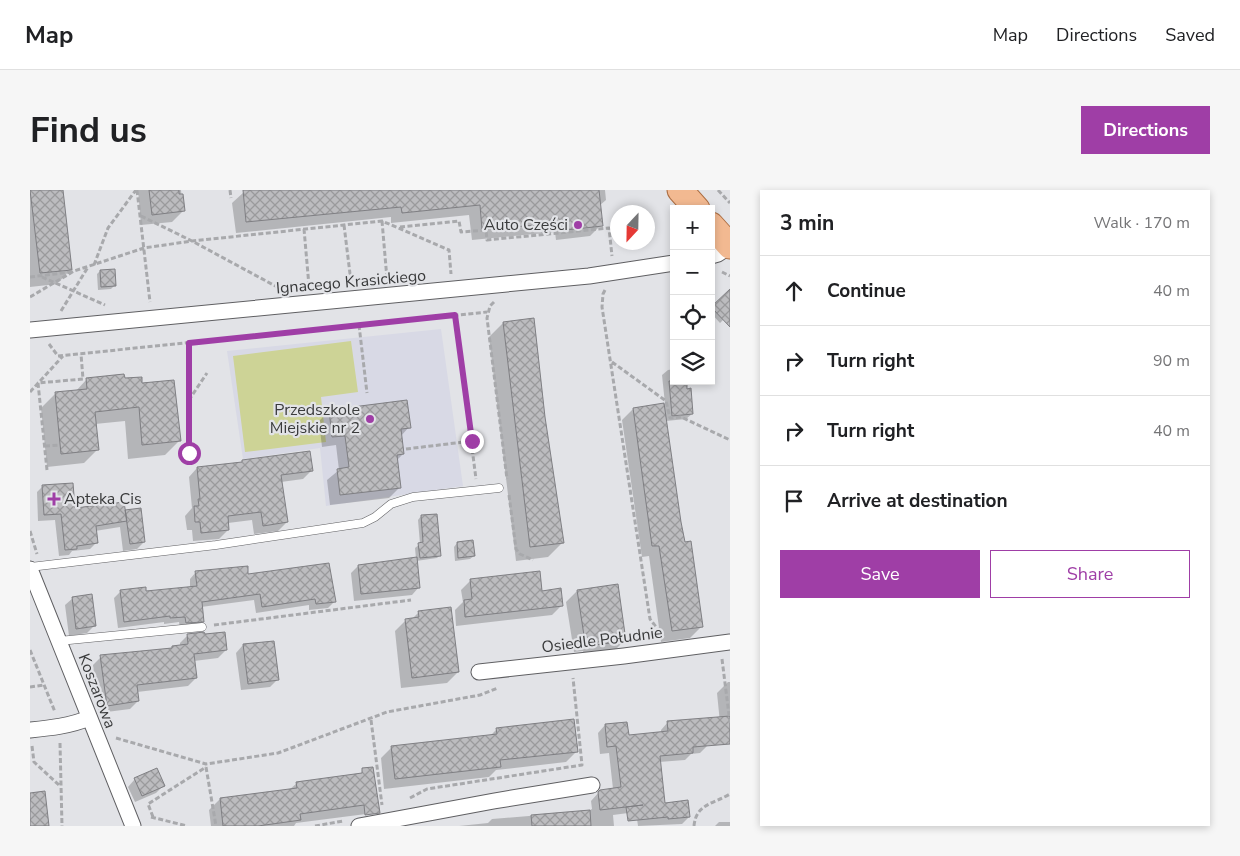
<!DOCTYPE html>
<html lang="en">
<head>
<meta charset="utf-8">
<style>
  :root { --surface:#fff; --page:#f6f6f6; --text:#202124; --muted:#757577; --line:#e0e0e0; --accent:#9f3ea6 }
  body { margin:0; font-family:"Nunito Sans",sans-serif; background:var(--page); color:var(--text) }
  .controls { position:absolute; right:15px; top:15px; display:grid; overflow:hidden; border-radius:0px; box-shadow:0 2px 8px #0003 }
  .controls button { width:45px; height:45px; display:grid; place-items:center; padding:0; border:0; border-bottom:1px solid var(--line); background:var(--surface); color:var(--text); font:25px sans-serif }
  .compass { position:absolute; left:580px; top:15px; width:45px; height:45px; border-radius:50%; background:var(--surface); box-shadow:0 2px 8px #0003; rotate:202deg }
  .stop { position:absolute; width:15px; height:15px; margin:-11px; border:4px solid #9f3ea6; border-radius:50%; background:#fff }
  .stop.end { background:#9f3ea6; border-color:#fff; box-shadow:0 1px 5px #0008 }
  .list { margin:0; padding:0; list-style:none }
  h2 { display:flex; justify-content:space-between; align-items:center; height:65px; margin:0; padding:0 20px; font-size:21px }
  h2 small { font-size:16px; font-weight:400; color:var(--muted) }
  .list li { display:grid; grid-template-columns:32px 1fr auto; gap:15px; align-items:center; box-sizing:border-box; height:70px; padding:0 20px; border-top:1px solid var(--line) }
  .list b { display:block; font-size:19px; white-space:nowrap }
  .list em { font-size:16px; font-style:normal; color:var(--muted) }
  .actions { display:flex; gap:10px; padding:15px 20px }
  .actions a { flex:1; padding:11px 0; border:1px solid var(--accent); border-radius:0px; text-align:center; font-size:18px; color:var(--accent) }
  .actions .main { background:var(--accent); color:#fff }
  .icon { flex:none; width:28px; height:28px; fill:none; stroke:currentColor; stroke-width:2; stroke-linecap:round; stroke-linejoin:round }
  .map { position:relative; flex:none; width:700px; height:636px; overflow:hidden; border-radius:0px }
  header { display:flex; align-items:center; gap:30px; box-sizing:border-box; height:70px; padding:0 25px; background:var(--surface); border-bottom:1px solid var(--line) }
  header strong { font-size:24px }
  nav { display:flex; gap:28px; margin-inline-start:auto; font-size:18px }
  .intro { display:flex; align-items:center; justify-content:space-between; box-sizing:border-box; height:120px; padding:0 30px }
  h1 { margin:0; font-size:35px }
  .button { padding:12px 22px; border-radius:0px; background:var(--accent); color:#fff; font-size:18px; font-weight:700 }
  main { display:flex; gap:30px; padding:0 30px }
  aside { flex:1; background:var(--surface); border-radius:0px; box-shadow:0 2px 8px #0003 }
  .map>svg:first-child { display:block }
</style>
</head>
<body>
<header>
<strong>Map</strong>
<nav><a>Map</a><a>Directions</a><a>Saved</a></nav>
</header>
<div class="intro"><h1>Find us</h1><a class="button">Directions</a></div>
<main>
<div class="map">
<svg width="700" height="636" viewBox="0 0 700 636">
  <defs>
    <pattern id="building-cross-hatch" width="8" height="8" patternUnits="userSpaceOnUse" patternTransform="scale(1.25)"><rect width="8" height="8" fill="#bcbcbf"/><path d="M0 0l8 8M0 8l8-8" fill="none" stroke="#9a9a9c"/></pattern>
  </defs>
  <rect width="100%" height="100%" fill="#e2e3e7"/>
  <path fill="#d8d9e5" d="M411 139 433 296 296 316 290 258 213 269 197 161Z"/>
  <path fill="#cdd396" d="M321 151 328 202 291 207 296 252 215 262 203 166Z"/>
  <path fill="#0003" d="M0 0H32L41 79 27 94 0 97Z
    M108 0H151L153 21 142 32 111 35Z
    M229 0H575L576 10 569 16 571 35 560 46 526 50 525 42 442 50 439 25 361 33V27L206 43 202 13 214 2Z
    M70 81 85 95 81 99 68 100 67 84Z
    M694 106 700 113V123L690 133 681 123V117Z
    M473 133 514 227 532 353 518 367 486 371 459 147Z
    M644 179V191L656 200 662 224 656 229 636 231 650 332 671 437 660 448 631 452 619 366 612 367 592 230 603 219 635 214 632 185 638 180Z
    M57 189 93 190 149 251 135 265 98 269 95 231 65 234 68 259 54 273 17 277 11 218 25 204 45 202Z
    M299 221 379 237 371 246 373 264 366 271 369 298 359 308 300 315 297 290 309 280 306 255 292 257 289 231Z
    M212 272 282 280 273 289 251 292 257 332 248 341 224 344 222 330 198 333V340L189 349 163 351 162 340H157L155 326 162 318 159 287 167 278 210 274Z
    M13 296 44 320 94 323 114 352 107 359 93 361 90 337 65 341 67 352 60 359 42 361 39 365 29 366 25 330 8 331 7 302Z
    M391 326 410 365 407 368 386 371 389 397 382 405 324 411 321 383 328 376 386 369 385 358 390 354 388 330Z
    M427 353 444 366 440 369 425 371 424 357Z
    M166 382 217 386 305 411 298 418 279 420V415L226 423 224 410 171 417 172 431 166 438 150 439 149 432 134 434V432L88 438 84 408 91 401 115 402 160 398V389Z
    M441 390 511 402 532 415 522 425 426 436 425 420 433 412 431 400Z
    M547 401 595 450 584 461 554 466 553 461 544 462 536 412Z
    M43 408 64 436 57 443 39 446 35 415Z
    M389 422 428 482 417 493 371 498 365 441 376 430H381Z
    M158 445 196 460 188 468 164 471 166 488 158 496 107 502 108 511 100 519 69 523 63 475 71 467 140 460 143 457 150 456V453Z
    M213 455 247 490 240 497 211 500 206 463Z
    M698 492H700V532L690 533 687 503Z
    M638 532 677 556 670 563 661 564 655 570 629 572 634 614 659 627 652 634 608 636 606 622 583 625 584 636H429L458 633 462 629 558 621 562 619 561 611 570 601 583 599 579 563 570 564 568 543 575 535 598 546 631 543V540Z
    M467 539 547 561 536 572 466 580 459 587 354 599 351 568 361 558 459 547Z
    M343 583 336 624 266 633 264 636H181L179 620 190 609 259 600 267 593Z
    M105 589 133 596 126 603 105 612 98 597Z
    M689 632H700V636H685Z"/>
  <path fill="url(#building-cross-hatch)" stroke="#7f7f83" d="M0 0H33L42 80 10 83Z
    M119 0H149V4H153L155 21 122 25Z
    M213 0H569L573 36 536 40V32L452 40 450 15 372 23 371 17 216 32Z
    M85 79 86 96 71 97 70 80Z
    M700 99V137L681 117Z
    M504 128 515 227 534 353 500 357 473 132Z
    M94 184 95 188 112 187V193L144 190 151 251 112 255 109 217 65 222 69 260 31 264 25 202 57 199 56 188Z
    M639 191H657V199L661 198 663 224 642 226Z
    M377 210 381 238 371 239 374 264 367 265 371 298 310 305 307 279 319 277 315 246 302 247 299 220Z
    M634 213 651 332 655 352 661 351 673 437 642 441 629 356H622L603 218Z
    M280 261 283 281 251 285 258 332 233 336 231 322 198 326 199 340 171 343 170 332H165L164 316H169L168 309H170L167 277 212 272V270Z
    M43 293 45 318 94 312 97 331 66 336 68 353 47 356V359L35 360 31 324 14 325 12 295Z
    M111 318 115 352 100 354 95 320Z
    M407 324 411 366 390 368 388 353 393 352 391 325Z
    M443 350 445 366 428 368 427 352Z
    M387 367 390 398 331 404 328 375Z
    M299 373 306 412 286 414 285 409 232 417 230 404 172 412 174 432 156 433 155 427 140 428V426L94 432 90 400 116 397V401L167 396 165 381 218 376V384Z
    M510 381 512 401 531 398 533 416 435 427 434 410 442 409 440 389Z
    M588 394 596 451 565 455 564 451 555 452 547 400Z
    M62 404 66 436 46 439 42 407Z
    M421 417 429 482 382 488 375 429 389 427 388 421Z
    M174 442 175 444 195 442 197 460 164 464 167 488 107 495 109 511 77 516 70 465 142 458V456L158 454 157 444Z
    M244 451 249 490 218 494 213 454Z
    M700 526V554L663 557V563L630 566 635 613 658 610 660 627 638 629V627L598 631 596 617 613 615 570 620 568 602 570 600 591 597 586 556 577 557 575 534 597 532 599 545 638 541 637 531Z
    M544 529 548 562 470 570 471 577 365 589 361 556 467 544 466 538Z
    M343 577 350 623 335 625 334 615 270 624 271 630 228 636H193L190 608 267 598 266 592 332 583V578Z
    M127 578 135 596 112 606 104 588Z
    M15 601 19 636H0V603Z
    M560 620 561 636H502L501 625Z"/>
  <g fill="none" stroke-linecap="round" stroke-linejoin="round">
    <g stroke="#5f5f62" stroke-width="9">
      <path id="service" d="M0 377 186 355 333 333 345 327 361 314 383 307 469 298
        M29 451 172 437"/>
    </g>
    <g stroke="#5f5f62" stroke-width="17">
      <path id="minor" d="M681 66 688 64 700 56
        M0 140 559 86 644 73
        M0 379 103 636
        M449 482 594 466 700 452
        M0 540C20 538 40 536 59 528
        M329 636 464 611 562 595"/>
    </g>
    <g stroke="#ac6e43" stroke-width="27">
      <path id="primary" d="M650 0 667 19
        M681 35 700 56"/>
    </g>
    <path stroke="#a8a9ac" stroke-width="3" stroke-dasharray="5 2.5" stroke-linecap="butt" d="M107 0 120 112
      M200 0 201 8
      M688 0 700 13
      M111 26 162 51 249 98
      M352 31 357 89
      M314 35 321 92
      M370 37 429 31 431 42 456 40 457 50 579 38 582 66
      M274 39 279 96
      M64 75 78 38 106 0
      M692 82 700 86
      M0 87 41 82
      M12 87 75 115
      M575 100 573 104 572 117 620 429 632 445
      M0 107 44 81 114 58 162 51 352 31 419 60 421 84
      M464 112 460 116 457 128 477 289
      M31 121 58 77
      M425 125 446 289
      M329 135 337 203
      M159 153V209
      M19 154 28 166 457 122
      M582 172 636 211 640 228 651 227 700 250
      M0 202 33 166
      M15 256 30 255
      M376 259 442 251
      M159 263V210L177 183
      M17 280 8 193 53 189 51 164
      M479 305 486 359 490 364 503 370
      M0 341 7 364
      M184 435 381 410
      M0 460 25 522
      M692 469 700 533
      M0 497 14 495
      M341 530 352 615
      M86 548 176 574 248 563 357 522 450 505 468 498
      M30 553 32 636
      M2 556 4 572 30 596
      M176 577 186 636
      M380 608 397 599 552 575 543 488
      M121 627 157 636
      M123 627 118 614 176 577
      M285 636 313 631
      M664 636C666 614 683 614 700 604"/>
    <use href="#service" stroke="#fff" stroke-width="8"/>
    <use href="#minor" stroke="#fff" stroke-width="15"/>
    <use href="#primary" stroke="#f2b991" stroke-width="25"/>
  </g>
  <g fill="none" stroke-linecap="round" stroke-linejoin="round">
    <path stroke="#9f3ea6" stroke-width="6" d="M159 263V153L425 125 442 251"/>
  </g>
  <g fill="#9f3ea6" stroke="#e2e3e7" stroke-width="2">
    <circle cx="548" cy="35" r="5"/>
    <circle cx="340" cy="229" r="5"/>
    <path d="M21.5 301.5h5v5h5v5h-5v5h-5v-5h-5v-5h5z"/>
  </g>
  <g text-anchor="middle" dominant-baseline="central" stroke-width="4.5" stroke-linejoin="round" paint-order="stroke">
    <g font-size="16" fill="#3a3b3c" stroke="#e2e3e7" text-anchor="end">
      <text x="538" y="35">Auto Części</text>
      <text x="330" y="220">Przedszkole<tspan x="330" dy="18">Miejskie nr 2</tspan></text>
      <text x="34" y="309" text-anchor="start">Apteka Cis</text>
    </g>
    <g font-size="16" fill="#3a3b3c" stroke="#e2e3e7">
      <text transform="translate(321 92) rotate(-5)">Ignacego Krasickiego</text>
      <text transform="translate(572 450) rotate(-7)">Osiedle Południe</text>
      <text transform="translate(67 501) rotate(69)">Koszarowa</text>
    </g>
  </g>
</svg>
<div class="controls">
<button>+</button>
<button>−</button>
<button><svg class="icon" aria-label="locate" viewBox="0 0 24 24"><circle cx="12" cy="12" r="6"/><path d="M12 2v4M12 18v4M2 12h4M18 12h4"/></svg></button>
<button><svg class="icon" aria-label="layers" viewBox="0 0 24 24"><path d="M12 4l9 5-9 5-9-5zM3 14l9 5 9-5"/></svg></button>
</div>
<svg class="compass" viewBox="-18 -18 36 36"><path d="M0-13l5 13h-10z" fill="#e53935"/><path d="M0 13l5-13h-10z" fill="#757577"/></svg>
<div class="stop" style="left:159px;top:263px"></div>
<div class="stop end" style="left:442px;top:251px"></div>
</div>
<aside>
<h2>3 min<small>Walk · 170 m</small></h2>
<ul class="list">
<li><svg class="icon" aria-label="ahead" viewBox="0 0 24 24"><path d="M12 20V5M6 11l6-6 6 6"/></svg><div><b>Continue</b></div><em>40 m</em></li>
<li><svg class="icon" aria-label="right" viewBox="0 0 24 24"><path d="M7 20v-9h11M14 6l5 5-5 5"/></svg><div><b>Turn right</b></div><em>90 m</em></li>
<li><svg class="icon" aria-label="right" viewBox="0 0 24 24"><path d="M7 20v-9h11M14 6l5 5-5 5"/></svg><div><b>Turn right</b></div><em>40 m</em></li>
<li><svg class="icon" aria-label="arrive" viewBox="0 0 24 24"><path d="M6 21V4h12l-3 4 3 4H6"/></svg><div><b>Arrive at destination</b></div></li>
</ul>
<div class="actions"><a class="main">Save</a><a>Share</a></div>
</aside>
</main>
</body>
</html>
